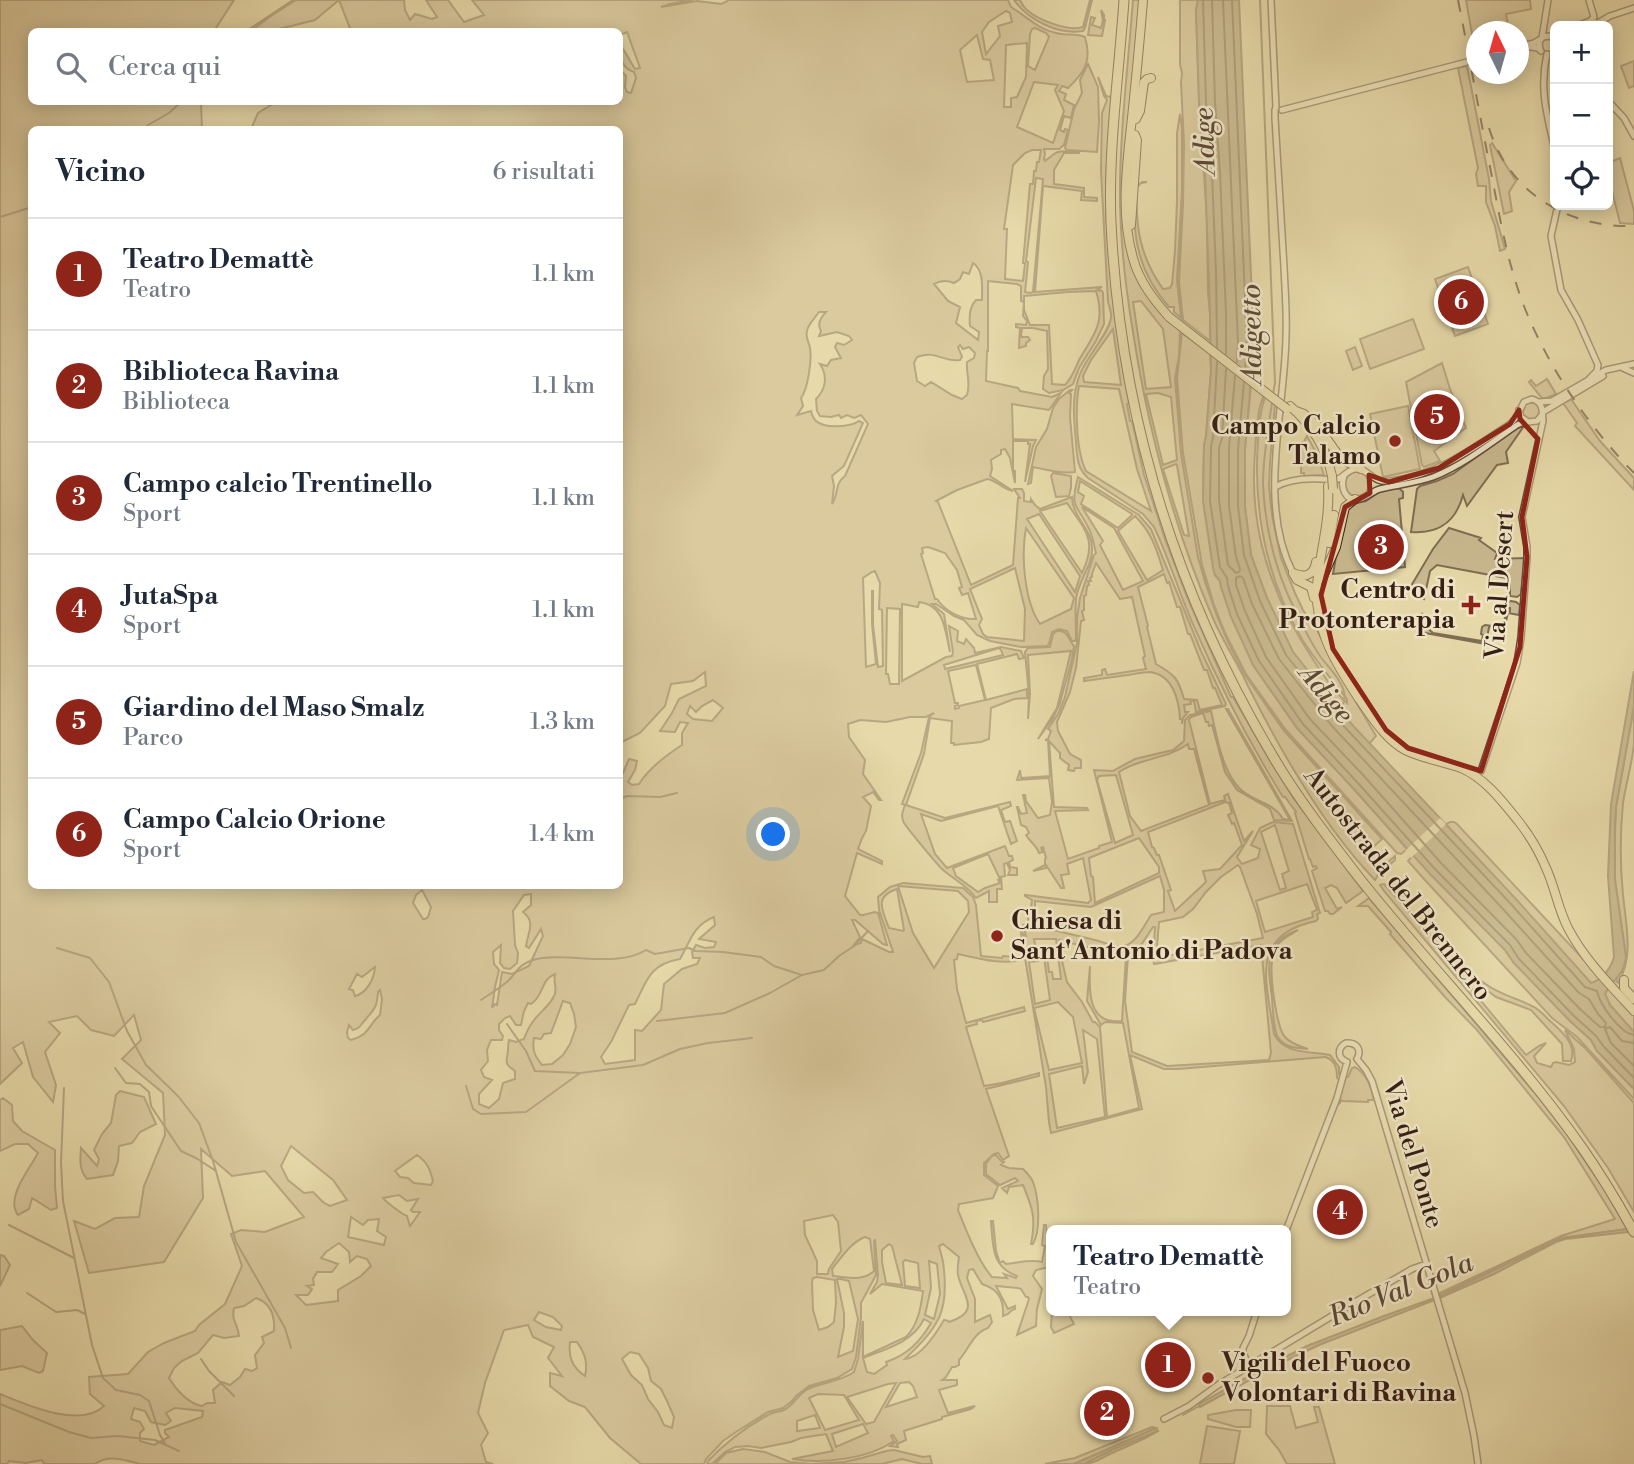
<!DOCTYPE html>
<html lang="it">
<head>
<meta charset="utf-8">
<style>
  :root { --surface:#fff; --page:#f2f2f3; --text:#1f2937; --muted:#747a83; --line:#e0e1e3; --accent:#8f2418 }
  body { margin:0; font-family:"Libre Bodoni",serif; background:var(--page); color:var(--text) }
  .controls { position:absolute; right:21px; top:21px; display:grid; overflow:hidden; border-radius:10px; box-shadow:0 4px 18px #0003 }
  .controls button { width:63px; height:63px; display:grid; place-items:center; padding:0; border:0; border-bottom:2px solid var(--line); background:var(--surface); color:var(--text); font:35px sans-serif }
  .compass { position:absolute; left:1466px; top:21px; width:63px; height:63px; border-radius:50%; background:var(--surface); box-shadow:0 4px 18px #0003; rotate:355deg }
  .you { position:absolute; left:774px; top:835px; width:24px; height:24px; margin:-18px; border:5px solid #fff; border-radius:50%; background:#1a73e8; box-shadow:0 0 0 10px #1a73e833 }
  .badge { display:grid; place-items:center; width:46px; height:46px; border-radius:50%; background:var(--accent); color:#fff; font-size:23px; font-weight:700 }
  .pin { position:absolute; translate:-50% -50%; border:4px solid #fff; box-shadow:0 2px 7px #0006 }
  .popup { position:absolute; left:1046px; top:1225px; width:245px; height:91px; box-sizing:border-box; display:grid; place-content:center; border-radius:10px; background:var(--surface); filter:drop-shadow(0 2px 5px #0005); font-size:23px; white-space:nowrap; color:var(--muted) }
  .popup b { font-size:26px; color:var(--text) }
  .popup::after { content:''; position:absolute; left:50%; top:100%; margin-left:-14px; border:14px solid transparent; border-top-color:var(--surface) }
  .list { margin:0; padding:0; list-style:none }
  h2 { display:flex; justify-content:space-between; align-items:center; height:91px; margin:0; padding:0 28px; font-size:30px }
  h2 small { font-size:23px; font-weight:400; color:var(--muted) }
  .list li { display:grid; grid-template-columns:46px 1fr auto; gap:21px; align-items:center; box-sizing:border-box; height:112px; padding:0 28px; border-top:2px solid var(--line) }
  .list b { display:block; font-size:26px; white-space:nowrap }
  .list p { margin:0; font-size:23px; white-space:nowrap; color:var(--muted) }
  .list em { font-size:23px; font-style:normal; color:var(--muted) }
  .icon { flex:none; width:38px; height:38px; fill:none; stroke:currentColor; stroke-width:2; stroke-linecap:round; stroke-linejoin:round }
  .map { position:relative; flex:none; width:1634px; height:1464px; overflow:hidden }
  .search { position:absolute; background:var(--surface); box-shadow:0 4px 18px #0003; left:28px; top:28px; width:595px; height:77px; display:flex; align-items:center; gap:18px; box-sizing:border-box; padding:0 24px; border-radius:10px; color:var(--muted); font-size:26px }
  .panel { position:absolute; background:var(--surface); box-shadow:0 4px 18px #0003; left:28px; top:126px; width:595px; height:763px; border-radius:10px }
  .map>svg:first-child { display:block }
</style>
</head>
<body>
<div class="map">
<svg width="1634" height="1464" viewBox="0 0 1634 1464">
  <rect width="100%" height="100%" fill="#e7d9a9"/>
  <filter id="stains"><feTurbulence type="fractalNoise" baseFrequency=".00286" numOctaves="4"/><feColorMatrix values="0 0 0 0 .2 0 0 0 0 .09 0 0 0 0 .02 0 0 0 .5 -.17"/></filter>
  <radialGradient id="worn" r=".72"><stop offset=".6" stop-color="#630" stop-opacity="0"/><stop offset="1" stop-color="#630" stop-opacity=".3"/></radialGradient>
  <path fill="#c9b990" stroke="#806c52" stroke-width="2" fill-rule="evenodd" d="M0 0H234L214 31 32 32V102H201L202 129 32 130V886H620V771L623 773 629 759 637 761 635 770 628 782 632 785 639 784C649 768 665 756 682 745V733L688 723 680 722 675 732 660 731 672 713 679 699 706 686 705 672 693 681 671 684 665 706 640 733 620 743V130L251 129 258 113 276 102H620V70L626 76 625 87 627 92 631 93 636 78 634 72C621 68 619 55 620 44L635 69 640 68 627 32 620 35V32L351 31 339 0 315 20 271 31H251L271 16 296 0H404L405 10 410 20 415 14 432 19 437 17 426 0H448L464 22 484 15 472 0H693L670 4 661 7 697 1 721 4 726 2 728 0H1008L1011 7C1026 16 1038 29 1056 33 1066 36 1076 33 1085 37 1092 61 1085 72 1068 88L1062 86 1059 91 1066 94 1064 100 1074 105 1071 118 1064 116 1060 130 1064 132 1065 129 1068 130 1064 145 1059 149H1044L1045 154 1044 159 1045 161C1048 159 1051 156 1054 154 1060 149 1072 152 1080 153H1064L1054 170V184L1084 188V197L1097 198V201L1081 200 1082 191 1043 186 1035 292 1102 287 1097 290 1102 291 1103 293 1104 324 1096 341 1079 368 1073 384 1063 390 1049 393 1043 389 1044 376 1048 369 1047 331 1033 328H1022L1021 337H1028L1030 340 1026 343V346L1019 348 1020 328 1016 327V324L1026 325 1027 321 1023 316 1024 302 1021 301V286L1017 284 988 281V351H987L986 381 1018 388 1020 391 1052 397 1061 393 1049 410 1012 404 1013 439 1036 440 1033 446 1025 482 1030 444H1028V441H1013V470L1015 471V483L1010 458 1005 449 1001 450V454L991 460 992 469 990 476 1013 491C1003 490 997 480 987 479L957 490 936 501 938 502 971 585 1013 565 1018 498H1020L1014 489H1022L1024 493V501L1031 502V499L1035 505 1040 509 1072 497C1072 516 1092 529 1092 548 1093 566 1077 582 1076 600 1075 612 1076 626 1076 639L1075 641H1072L1067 631 1059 629 1052 632 1049 644 1047 646 1021 647 990 641 977 635 964 620 954 616 936 604H932L944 614 950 652C945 631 945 605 919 602L918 607 902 604V681L946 657 952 656 953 652 949 626 958 631 957 641 964 644 966 639 974 648 975 653 1001 647 1021 651 1024 658 1019 659 1017 654 977 664 986 700 1027 689V698L1014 699 991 708 989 739 981 742 954 745V743H951L952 721 930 718 924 754 906 805 945 818 1010 802 1011 806 1001 810 1005 822 1010 821 1017 841 1011 844 998 806 941 821 921 814 935 854 947 868 1005 846 1009 856H1012L1013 860 1009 862 1010 867 1017 868V875H1008L1010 870 1007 863 1004 864 1005 876 1001 877 1002 889H997V902H989V891L976 898C968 886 953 879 942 869 937 864 904 825 903 821 901 814 903 811 905 805L902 804 921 753 929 717 934 713 926 717H910L886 722 860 720 848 724 849 737 865 760 863 774 881 800H879L873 792 863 797 871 806 866 831 862 838 858 849 882 861V864L857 853 845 896 860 915H863L875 912 878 913 887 945 883 944 855 920H852L860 937 854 945 861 943 862 939 864 940 889 952H893L879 910 878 897 890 887 903 883 963 888 973 897 976 905 981 956 1002 958 1003 956 1019 957 1020 960C1001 965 977 958 958 954L957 959 954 960 957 989 966 1023 1024 1007 1025 1011 983 1022 982 1020 976 1021 977 1024 966 1027 984 1086 1002 1083 1039 1073V1076L986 1089 1009 1156 1003 1160 998 1153 994 1154 984 1163V1175L998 1186 993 1198 959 1204 958 1210C966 1230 978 1261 992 1277L1007 1278 1004 1274 1016 1278 1017 1276C991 1267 993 1245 991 1221H993L996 1251 1000 1263 1003 1261 1006 1264C1018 1263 1030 1259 1042 1262L1045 1246 1042 1245 1044 1225H1046L1049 1267 1036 1270 1033 1276 1042 1289 1037 1309 1036 1326 1017 1335 1029 1299 1028 1297H1026L1021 1289 1018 1288 996 1286 1008 1309 1015 1306V1309L1012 1310 1008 1314 1003 1316C1004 1299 998 1289 982 1284L973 1269 969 1270 967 1278 975 1299V1322L990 1315 992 1322 988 1328C973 1333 969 1349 959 1360V1365L955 1367H952L946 1377 942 1380H957V1385L939 1390 948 1413 975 1406 971 1409 942 1417V1419L904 1431 906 1440 897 1444 898 1447 890 1446 897 1441 893 1435 891 1436 894 1441C868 1459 824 1464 792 1459L833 1451 826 1434 801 1438 791 1442 761 1448 748 1446 735 1447 725 1452 712 1464H707L708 1461C726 1442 746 1427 768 1415 773 1412 779 1412 784 1410 794 1405 798 1394 808 1389 823 1382 840 1382 854 1372L858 1359 863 1321V1357L906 1337C918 1325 921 1307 923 1291L882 1284 870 1294 877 1282 878 1275 875 1239 874 1242 876 1275 861 1303V1318L856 1357 852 1369 837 1378 809 1386 796 1396 792 1401 783 1408 768 1412 736 1432 723 1441 706 1459 704 1464H641L610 1438 585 1407 569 1401 550 1386V1373L562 1376 548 1358 554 1347 533 1337 528 1325 504 1330 485 1383 478 1413 488 1433 481 1445 486 1462 493 1464H140C126 1460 108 1454 95 1464H44L42 1460 26 1463 9 1461 7 1464H0V1394C27 1405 80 1429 104 1406L90 1394 89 1377 128 1374 148 1352 164 1343 195 1331 199 1325 225 1304 242 1266 231 1234 241 1230 265 1232 304 1217 265 1171 232 1176 201 1149 203 1198 164 1262 89 1273 74 1221 95 1229 115 1218 139 1217 144 1186 165 1135 163 1093 122 1059 141 1040 134 1015 114 1036 91 1030 77 1016 49 1022 60 1033 45 1052 56 1085 53 1102 33 1077 23 1042 13 1048 22 1063 0 1084ZM1006 11 1010 13 1012 22 998 26 1000 36 986 54 982 32 989 22ZM1035 28 1046 33 1049 37 1035 70 1028 66 1030 34 1032 29ZM977 35 983 59 990 60 994 80 967 82 960 50ZM1027 43 1026 77 1017 97 1011 98V107H1004L1006 45ZM1034 82 1058 85 1055 90 1064 111 1053 143 1017 127ZM1032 150H1041L1039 162H1037L1036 171H1034L1033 184H1030L1023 263H1025L1023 281 1005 279 1007 229H1004L1013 165 1025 153ZM1036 178 1043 179 1033 292 1030 293 1025 292 1028 262 1026 261ZM973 263C984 270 982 288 982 300H976C970 306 969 317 970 326L979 332 978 340 956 323 960 307 948 301 934 284C941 280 947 280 954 283L960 279 963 272 969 274ZM1096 291C1106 323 1094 334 1079 360 1075 369 1072 378 1065 385L1052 384 1049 325H1030L1024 310V296L1068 292ZM819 312H826C821 317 817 324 821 331L819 336 837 332 849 336 852 340 844 345 837 343 835 347 841 358 831 360 827 366 820 364C828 376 826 389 816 399L817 411 820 416 831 417 839 415 841 418 847 415 854 418 861 415 868 424 845 476C834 484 839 494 832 504L834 486 832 476 844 466 863 423 859 421C851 427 825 429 816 421 813 418 812 415 811 411L797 415 803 406 801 398C808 389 812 360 810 348 809 342 805 337 807 331 808 324 815 318 819 312ZM960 345 963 349 969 347 975 353 974 358 967 362C966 374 971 383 967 395L962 399 952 395 931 382 925 386 917 381 914 363 917 357C936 350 942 362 960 360L962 357 958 347ZM1067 503C1085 530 1098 540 1082 573L1040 511ZM1039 514 1080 576 1075 592 1027 519ZM1026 528 1074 598 1071 609 1040 624C1024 601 1021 555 1026 528ZM928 547 945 553 957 570 962 587 959 588 962 595 968 593 976 619C961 620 945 611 937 599H935L921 554 923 553 922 548ZM1015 568 1025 609 1024 641 987 637 983 634 979 625 982 619 970 589ZM875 571 880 583 879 609 882 610 883 666 878 667 873 625V591H872V624L876 664 866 667 863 578 872 572ZM887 608 900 609 899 684H890L888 674H886ZM999 648 1001 650 1003 655 945 669 944 665ZM976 665 985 700 959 706V708L955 709V706L958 705V703H955L948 671ZM713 700 723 708 712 721 693 719 687 714 690 706 696 712 702 706ZM988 854 1000 879 998 880 1000 883 985 888 978 892 956 876 953 868ZM898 886 958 891 968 901 969 912 934 968 913 933ZM897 889 904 930 903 931 889 928C882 910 874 896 897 889ZM422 890 431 907 428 917 425 919H423L413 903 416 895ZM531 894V905L523 912C536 922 528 932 526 946L529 948 541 929 543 936 529 966 512 974 502 972 497 1005 495 1004 492 1008 495 987 499 970 494 964 493 952 501 945 500 963 504 968 510 969 517 963 518 953 515 945 513 911 524 895ZM714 917 715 925 699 939 716 942 714 947 705 948 696 945 692 952 693 958H700L697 964 682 969 664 984 661 1010 642 1031 635 1030V1060L605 1064 601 1057 611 1042 629 1005 635 1004C647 980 650 964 680 959 690 942 693 925 714 917ZM375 967C374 979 367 993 355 996L353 990 349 989 357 974 362 977ZM555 974C553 982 558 990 554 996 549 1007 538 1013 532 1023 528 1028 526 1034 524 1039L516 1042 509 1040C508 1044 508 1047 508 1050 507 1062 503 1063 515 1071V1079L503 1083 499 1099 489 1108 479 1104V1094L492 1080 484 1077 481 1070 488 1061 487 1050 491 1040H502L503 1036 499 1030V1024L505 1018 510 1016 516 1025H521L524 1011 528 1003 531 1004C544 996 540 980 555 974ZM380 990 382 999 380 1015C368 1025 371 1034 351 1040L348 1038 347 1032 349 1025 353 1030C361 1028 360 1025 366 1019 375 1008 377 1007 378 992ZM563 1001 570 1003 574 1014 576 1027 570 1044 563 1055 552 1064 542 1065C534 1055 532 1050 534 1038L541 1039 544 1034 551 1033ZM291 1146 333 1180 347 1200 330 1206 324 1203 313 1192 304 1193 288 1180 281 1166ZM417 1155C427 1162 430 1169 433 1181L431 1185 414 1183 408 1178 400 1177 395 1171ZM399 1195 407 1201 418 1199 411 1210 413 1212H420L410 1226 407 1216C403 1215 385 1201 383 1198ZM833 1215 838 1222 841 1251 829 1269 828 1274H817V1261L805 1235 804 1221ZM351 1217 363 1225 368 1220 379 1219 377 1231 386 1237 384 1245 348 1237ZM865 1237 870 1239 874 1271C862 1282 847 1277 833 1276L832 1269C842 1257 850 1243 865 1237ZM339 1243 349 1252 350 1262 357 1256 367 1259 371 1266 361 1276 338 1290V1301L306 1305 296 1295H308L312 1289 307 1286 314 1285 313 1279 317 1272H332L338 1264 321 1258 326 1252ZM889 1244 892 1246 902 1285 886 1283 882 1262V1250ZM943 1244 959 1257C958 1263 957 1269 958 1275 963 1297 982 1311 949 1322L948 1321 944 1320C935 1335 921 1357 905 1359 939 1326 950 1312 943 1262 942 1256 940 1251 939 1246ZM905 1260 918 1263 920 1288 905 1286 903 1262ZM929 1261 937 1264 940 1294 934 1319 925 1315 931 1288ZM817 1277 835 1280 836 1303 834 1322 828 1327 819 1330 813 1310 812 1282 813 1278ZM841 1279 849 1281 858 1319 853 1351 838 1357 844 1327V1313L837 1279ZM256 1298C271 1303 275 1316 274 1331L262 1337 264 1343 255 1355 257 1368 252 1371 245 1369 240 1377 230 1385 222 1382 213 1390 215 1403H207L202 1406C189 1404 176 1390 169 1378L174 1368 182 1361 198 1353 213 1335 224 1338 239 1336C238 1323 231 1322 234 1308L244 1306ZM539 1312 553 1317 562 1326 561 1330 546 1327 534 1320ZM924 1319 931 1323C920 1342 907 1355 886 1362L887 1365 874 1374 867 1372 863 1358C886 1349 913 1342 924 1319ZM570 1342H577C585 1354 588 1362 585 1376 573 1368 568 1358 570 1342ZM630 1352 639 1354 648 1368 651 1381 661 1389 667 1401 674 1417 672 1428 664 1425 658 1412 648 1399 642 1385 631 1375 622 1359ZM909 1382 913 1386 917 1397 886 1407 900 1383ZM896 1383 874 1422 866 1424 847 1397 888 1384ZM818 1394 844 1395 859 1420 825 1430 809 1398ZM134 1408 145 1411 151 1422 165 1425 171 1421 166 1413 175 1408 203 1411 202 1417 165 1430V1433L169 1437 154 1445 140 1441V1433L144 1429 140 1422 131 1419ZM815 1415 820 1428 797 1431V1421ZM863 1424 868 1433 836 1447 832 1434Z
    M1014 0H1020C1022 4 1023 7 1027 10 1038 20 1069 32 1083 27L1090 0H1092L1085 28 1083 31C1058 35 1028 20 1014 0Z
    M1133 0H1141L1124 169 1129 253 1161 313 1180 331 1179 357 1175 378 1181 454 1198 557 1205 582 1217 616 1228 642 1245 675 1284 731 1382 839 1371 849 1386 864 1395 856V860L1378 875 1375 880C1324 827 1281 752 1248 686 1237 662 1222 640 1212 616 1173 525 1148 429 1133 332 1126 290 1121 248 1120 205 1119 137 1128 68 1133 0ZM1141 301 1163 329 1171 387 1146 389 1133 302ZM1158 393 1171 397 1177 460 1163 465 1146 394ZM1176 464 1177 465 1189 536 1184 535 1163 469Z
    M1180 0H1198L1196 10 1199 100 1207 219 1208 293 1210 314V341L1183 320 1179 282 1183 204 1184 144 1181 82 1182 74 1180 64Z
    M1466 0H1530L1531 9 1506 14 1509 31 1476 32V57Z
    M1101 10 1104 15V19L1105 20 1102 36 1088 35 1091 17 1095 18 1092 25 1101 28 1103 20Z
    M1634 61V86L1629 88 1621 66Z
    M1088 64 1098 87 1099 121 1097 152 1067 150 1065 148 1074 109 1082 93 1080 80Z
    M1467 66 1489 179 1491 201 1505 249 1500 251 1495 226 1486 202V186H1478L1476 174 1478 168 1458 68Z
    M1098 77 1106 96 1112 97C1109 133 1105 169 1106 205 1108 271 1117 338 1129 403L1127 404 1130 421H1132L1144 475 1165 539 1187 597 1231 697H1233L1269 759 1294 799 1363 891 1346 903 1337 888 1331 885 1325 888 1337 909 1342 907 1333 914H1330L1328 911H1325L1312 871 1317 868 1316 866 1313 867 1310 859H1309L1295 813 1296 812 1285 797H1283C1250 744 1221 688 1196 631 1180 597 1170 560 1154 527L1143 514 1088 478C1077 468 1077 457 1076 443 1074 419 1071 397 1080 374 1086 358 1109 333 1111 318 1112 313 1109 306 1108 302L1101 171 1102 113 1107 100 1104 96ZM1113 329 1121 385 1084 382 1083 376 1091 360ZM1079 386 1119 389 1137 469 1151 511 1086 471C1076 451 1075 408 1079 386Z
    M1180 114 1182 128V191L1177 280 1181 318 1174 312V307H1169C1145 280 1133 248 1135 211 1135 202 1135 193 1137 184L1147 182H1142L1137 187C1135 226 1140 257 1163 289L1170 288 1172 284 1175 251 1177 201V133Z
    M1492 143 1516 181 1509 192 1512 211 1504 214 1490 145Z
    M1620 158 1634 211V224L1620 223 1608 175V163Z
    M1468 267 1488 324 1455 336 1435 279Z
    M1413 319 1424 349 1370 369 1360 339Z
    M1182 333 1210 354 1211 371 1206 436 1204 446 1203 487 1215 575 1220 581 1221 587 1253 665 1297 728 1352 787 1407 849 1401 854 1397 853 1285 729 1246 674 1225 633 1214 605 1202 565 1183 453 1177 378Z
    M1355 347 1362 366 1353 370 1346 351Z
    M1442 363 1450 389 1466 428 1434 451 1440 461 1424 467 1422 465 1406 382Z
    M1547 379 1556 394 1544 399 1541 397 1529 382 1531 380 1536 386Z
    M1251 385 1263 395C1263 400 1260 404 1259 410 1256 433 1254 457 1254 480 1254 545 1278 607 1314 661 1324 676 1334 691 1347 703V699C1332 680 1315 660 1302 639 1261 570 1250 491 1261 412 1262 406 1264 402 1265 396L1275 404 1270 462 1269 486 1272 515 1281 558 1295 593 1303 610 1318 632 1336 668 1357 698 1356 702 1376 736 1369 744 1343 715 1293 652 1267 598 1251 555 1245 507V449Z
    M1070 390H1072L1069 393 1071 394 1070 417 1075 472C1062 474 1047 470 1033 467L1031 483 1028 484 1036 447 1047 429 1053 408 1059 399Z
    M1571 399 1600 441 1634 478V490L1575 426 1577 423 1563 403Z
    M1522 411a9 9 0 1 1 18 0a9 9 0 1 1-18 0Z
    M1408 406 1420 469 1383 477 1370 414Z
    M1524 426 1506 452 1508 463 1497 465 1467 506 1463 495C1456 521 1440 534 1411 532L1417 489 1420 486 1437 481 1453 474 1517 428Z
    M1307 436 1317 454 1324 475 1304 476V473H1301L1302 442H1304Z
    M1345 484a12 12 0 1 1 24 0a12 12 0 1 1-24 0Z
    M1053 473 1071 476V488L1069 496 1056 497 1051 476Z
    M1078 477 1139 515 1151 529 1201 651 1226 704 1225 706 1196 712 1194 701H1190L1191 704 1184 705 1185 712H1188L1183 718 1182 724V719H1180C1179 700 1173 675 1150 672 1143 672 1135 674 1128 675 1113 677 1099 679 1084 681V678L1102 675V670L1105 669 1107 675 1146 669 1143 658 1145 656 1132 597 1120 599 1096 563 1092 574V577L1090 578 1091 581H1088L1089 585 1087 586 1086 595 1084 596V610L1082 611 1084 620 1081 621 1076 668 1070 692 1057 722 1058 731 1070 754 1081 760V768H1075L1074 771 1068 770 1069 765 1060 758V753L1049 741 1054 807 1087 808 1088 810 1055 811 1068 859 1099 848V846L1112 842 1094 770 1113 771 1135 759 1173 750 1184 741 1185 720 1190 715 1211 711C1217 736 1221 768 1239 788 1252 802 1274 802 1283 819L1290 820 1226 709H1228L1292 821 1274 820 1270 809 1237 790 1225 772 1212 725 1209 726 1208 722H1206L1203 713 1191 717 1189 720 1210 804 1225 800 1224 796 1228 794 1244 841 1253 831 1237 857 1242 864 1258 858 1260 849 1251 845 1260 828 1273 822 1293 824 1320 913 1317 914 1318 919 1316 921C1248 935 1267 983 1274 1034 1285 1055 1309 1051 1330 1055L1339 1067V1074L1341 1075 1340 1080 1337 1078C1337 1068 1335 1060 1325 1057L1178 1069H1164L1130 1055 1142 1109 1051 1133 1049 1122 1046 1087 1020 927 1024 936H1026L1023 925 1029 924 1026 908H1031L1032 900 1025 896V895L1088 903 1091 900 1083 858 1067 864 1069 874 1061 875 1064 888H1061L1046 865V868L1033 871 1045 865V859L1046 858 1043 847 1041 848 1043 852 1039 853C1037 846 1030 842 1026 835L1029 833 1026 827 1021 825 1017 807H1018L1021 814 1027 813 1023 795H1025L1026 801 1038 818 1050 815 1052 802 1049 778 1017 780 1020 770 1021 778 1050 776 1048 740H1045L1048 739 1051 731 1048 729 1058 714 1065 697 1077 643V618L1080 598 1094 555 1096 553C1094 546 1093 538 1090 531 1078 504 1069 511 1078 477ZM1080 481 1132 514V515L1118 528 1081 504 1084 496 1078 492ZM1082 507 1114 528 1143 581 1123 590 1100 545 1103 541ZM1135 516C1152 533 1156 548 1163 570L1147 580 1118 531ZM1164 574 1167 583 1169 582 1177 607H1180L1188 634H1190L1204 670H1207L1213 688H1215L1222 705 1200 710 1197 700 1184 699C1178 678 1175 675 1156 664L1147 627 1148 626 1138 587ZM1188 744 1189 749H1194L1209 805 1141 831 1130 816 1119 772C1139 758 1166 760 1188 744ZM1116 775 1133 835 1115 843 1097 780 1099 776ZM1225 802 1229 803 1232 813 1228 815 1232 824 1234 823 1242 845 1220 869 1203 871 1206 882 1175 911 1168 891 1171 890 1159 855H1157L1154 848 1152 847 1148 832ZM1275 825 1289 871 1282 874 1286 888 1280 890 1261 832ZM1139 838 1159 867V873L1095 903 1093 877 1091 876 1089 858ZM1238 865 1240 867 1257 914 1263 938 1156 958 1159 922 1183 917 1193 909 1206 892 1221 877ZM1160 876 1164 890V912L1151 915C1145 924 1138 940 1127 945 1116 950 1105 942 1095 940 1083 937 1070 934 1057 931 1050 929 1043 930 1035 930V901L1091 907ZM1307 884 1317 910 1312 912 1313 917 1265 932 1256 901ZM1153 927H1155L1153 959 1154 964 1261 945 1271 1053 1269 1060 1167 1066 1132 1052 1125 1001 1128 955 1141 945ZM1034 939H1056L1061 979H1053L1052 972H1049L1046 950H1043L1050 1000 1035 1004 1029 962 1038 961ZM1059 940 1091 948 1109 955 1126 956 1122 1021C1087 1025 1089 990 1090 966L1087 1001 1101 1025 1105 1022 1123 1023 1139 1108 1107 1117 1100 1027 1095 1022H1093L1082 1002 1067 982 1059 948ZM1058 1002 1073 1017 1082 1063 1049 1070 1034 1008ZM1083 1030 1097 1039 1105 1117 1057 1128 1049 1074 1082 1066 1084 1084 1088 1072Z
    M1399 488 1403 492V498L1399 499 1405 567 1333 574 1336 557 1344 530 1347 512 1352 504 1366 501 1381 491Z
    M1449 528 1481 538 1479 540 1497 553 1495 559 1525 558 1521 594 1517 597 1510 596V584L1506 578 1437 565 1430 571 1424 599 1408 591 1433 549Z
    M1511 601 1516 602 1520 605 1519 615 1508 613 1504 629 1489 627 1486 644 1425 633C1417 629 1420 621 1422 613L1424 625 1433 633 1482 641 1483 635 1481 634 1482 627 1485 625 1502 627 1504 623 1506 611H1510V608L1506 607 1508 602Z
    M1057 631C1068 630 1068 639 1074 646L1072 659 1060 703 1053 718 1038 739 1057 708 1071 651 1028 655 1030 694 1028 719 1029 695 1025 652 1028 648 1050 647 1053 634Z
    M1634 706C1634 719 1634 732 1634 744 1632 764 1626 783 1623 803 1620 833 1620 864 1623 895 1626 924 1634 958 1618 983L1616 981 1625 964 1626 957 1615 880V833L1616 807Z
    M1450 822H1454L1457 824 1599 976 1600 978 1597 982 1591 983 1446 824Z
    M1413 855 1505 950 1514 963 1570 1021 1591 1040 1597 1051 1634 1089V1099L1577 1037 1552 1018 1424 879 1408 861Z
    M1384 884 1435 940 1481 1001 1526 1055 1539 1046 1546 1043 1534 1056 1537 1063 1551 1067 1553 1063 1556 1062 1569 1065 1575 1062 1574 1049 1565 1030 1586 1049 1634 1103V1212L1608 1168 1564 1106 1384 891 1380 885Z
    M1369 898 1538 1097 1568 1136 1606 1192 1627 1229 1562 1238 1440 1294V1293L1561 1236 1615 1219 1564 1137 1477 1030 1445 997 1390 934 1391 932 1368 906H1358Z
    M1298 930C1291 935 1282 938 1277 946 1274 951 1272 956 1272 962 1270 975 1276 1027 1285 1037 1291 1044 1300 1046 1308 1049 1295 1048 1285 1048 1277 1036 1273 1024 1273 1011 1272 998 1268 967 1263 942 1298 930Z
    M1445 951C1458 961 1471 975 1487 985 1501 995 1517 998 1532 1006 1539 1009 1544 1015 1549 1020 1561 1031 1577 1043 1571 1061H1563L1562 1044 1531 1010 1496 997 1488 991 1463 972Z
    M1609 987 1634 1014V1032L1610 1005 1605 994Z
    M1355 1067C1367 1074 1371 1087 1374 1100H1368V1102L1342 1101 1340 1099V1103L1336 1106 1346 1077H1348L1352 1068Z
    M120 1091 144 1097 156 1124 140 1132 132 1143 119 1146 118 1161 113 1175 87 1179C79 1170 80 1159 81 1148L97 1166 99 1159 94 1150 102 1134 111 1123 116 1095Z
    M3 1098 12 1105 13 1121 22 1131 55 1150V1186L57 1208 51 1210 32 1198 29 1209 18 1215C5 1198 29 1170 38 1153L28 1144H15L0 1151V1100Z
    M996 1155 1001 1161 1004 1162 1001 1165 1009 1168 1023 1169C1027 1173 1031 1177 1033 1182 1039 1198 1041 1230 1033 1244H1031C1036 1218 1033 1209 1023 1185L1009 1187 1007 1193 1002 1188 1018 1181 1015 1178 1000 1185 986 1174V1164L992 1156Z
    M0 1255 4 1256 10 1265 0 1286Z
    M1052 1311H1067L1074 1324 1054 1333 1051 1327Z
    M22 1326 33 1340 47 1353 43 1371 39 1373 22 1366 0 1370V1330Z
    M1267 1406H1290L1296 1428 1318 1422 1314 1407H1319L1335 1464H1287L1279 1450 1266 1434Z
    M1236 1410H1251L1250 1427H1236L1208 1419V1415Z
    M1207 1426 1240 1431 1234 1464H1200Z
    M1152 1427 1156 1428 1074 1464H1045L1075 1458Z
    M1158 1431C1143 1441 1126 1446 1110 1454 1101 1458 1095 1464 1084 1464L1114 1449Z
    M743 1449 765 1452 790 1462 811 1464 844 1462 862 1458 886 1451 894 1450 923 1457 930 1456 932 1464H922L902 1459 882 1464H715L726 1453Z"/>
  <path fill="#ab9977" stroke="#7c6850" stroke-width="2" d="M1198 0H1239L1254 344 1245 449V507L1251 555 1267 598 1293 652 1343 715 1515 898 1591 983C1602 980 1611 968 1614 957L1608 876 1611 804 1634 671V706L1616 807 1615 825V880L1626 957C1623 979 1612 978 1605 994L1610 1005 1634 1032V1089L1597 1051 1591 1040 1570 1021 1514 963 1505 950 1430 874 1352 787 1297 728 1253 665 1231 617 1221 587 1220 581 1215 575 1213 568 1203 501 1204 446 1206 436 1211 371 1210 314 1205 174 1199 102 1196 10Z
    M1627 1229 1629 1232 1565 1239 1556 1242 1494 1274 1442 1297 1319 1345 1283 1362 1200 1407 1199 1404 1269 1365 1307 1346 1384 1316 1440 1296 1562 1238Z
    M1156 1428 1158 1431 1114 1449 1084 1464H1074Z"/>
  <path fill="#e7d9a9" d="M1440 818 1446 824 1411 858 1405 851Z"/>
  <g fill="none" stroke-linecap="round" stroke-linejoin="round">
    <path stroke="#705c46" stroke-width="2" d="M1203 0 1206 102 1212 174 1216 272 1217 347
      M1212 0 1215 102 1220 173 1226 313V354
      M1223 0 1238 343 1237 362
      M1232 0 1247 344 1245 369
      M1217 362 1213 437 1211 447 1210 501 1220 567 1227 578 1228 586 1237 614 1259 661 1303 724 1357 782 1435 869 1510 945 1519 959 1574 1016 1596 1036 1604 1047 1634 1078
      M1226 369 1222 438 1219 448V500L1228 565 1236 573 1239 572 1240 569 1236 557 1229 506V448L1235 376
      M1244 382 1238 449V506L1244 555 1260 601 1286 655 1338 720 1510 903 1585 987 1597 991C1600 1005 1620 1033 1634 1035
      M1240 576 1243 578 1252 604 1279 659 1331 725 1503 909 1579 993 1589 999 1598 1014 1606 1023 1605 1027H1600L1581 1010 1526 953 1516 939 1441 863 1364 776 1309 718 1266 657 1245 611 1236 585V578Z
      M1634 1043 1622 1041 1610 1027 1605 1029 1611 1043 1634 1066"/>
    <path stroke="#7c6850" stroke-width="2" d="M1260 0 1275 383 1273 394
      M245 32 293 0
      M144 130 148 125 169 113 181 102
      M0 217 32 207
      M1272 403C1268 430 1263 457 1263 484 1265 529 1276 574 1297 614 1304 628 1311 643 1320 656 1328 667 1341 679 1344 692 1346 700 1342 706 1339 713
      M620 799 627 796 660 797 677 793
      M57 948 90 958 109 982 127 1031 146 1065 178 1096 199 1123 213 1161 236 1242 285 1328 291 1348
      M481 1000C490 994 500 988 508 981 517 972 519 964 533 960 566 951 616 969 646 950L655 954 689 948 695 951 723 952 761 957 774 966 802 975
      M657 1021 725 1013 770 993 802 975 824 970 839 956 854 946 868 931
      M507 1024 526 1051 535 1071 580 1073 643 1065 680 1049 708 1043 752 1038
      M115 1068 126 1083 140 1084 149 1092 151 1106 181 1151 196 1158 216 1171
      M466 1086 473 1109 481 1114 526 1112 580 1073
      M64 1088 61 1163 63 1201 92 1345 103 1378 116 1390 140 1395 149 1401 160 1435 166 1445
      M9 1225 74 1258
      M27 1293 56 1312 77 1310 85 1314
      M201 1359 209 1371 234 1396
      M0 1404 69 1432 91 1438 117 1436 155 1440 179 1451
      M1183 1415 1199 1406"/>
    <path stroke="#c4b48b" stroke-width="5" stroke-dasharray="5 2.5" stroke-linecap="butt" d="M1467 62 1476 59"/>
    <g stroke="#624d3a" stroke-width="8">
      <path id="tertiary" d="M1271 0 1276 107 1275 110V118C1278 167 1281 217 1284 267 1285 290 1287 313 1286 336 1285 411 1257 503 1293 573
        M1589 0 1594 17 1590 21
        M1577 26 1590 21 1598 23 1610 16 1634 8
        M1542 38 1548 0
        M1524 46 1538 48 1541 51
        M1518 47 1534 43 1541 39
        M1540 49 1539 42 1543 37 1550 36 1555 40
        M1555 50V51
        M1547 54C1539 89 1547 115 1555 150
        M1608 101 1624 118 1634 136
        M1282 110 1467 62
        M1558 205 1551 236 1561 290 1578 320 1598 365 1597 371 1589 379
        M1623 368 1634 373
        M1539 402 1552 401 1606 370 1634 364
        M1519 410 1521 417 1528 422 1537 421 1541 416
        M1543 412 1603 376
        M1344 476C1340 487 1345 502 1359 499 1367 498 1372 491 1380 489 1397 485 1416 483 1433 477 1463 465 1491 443 1517 425L1526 421
        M1275 487C1289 479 1306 478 1322 479 1328 479 1332 480 1338 479 1345 476 1348 469 1356 469 1369 468 1372 484 1390 481 1437 476 1472 449 1510 424L1516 418 1524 402 1532 399C1544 403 1542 411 1543 421L1522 517 1527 547V557L1521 638 1517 663 1481 771
        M1357 1059 1366 1070 1372 1081 1465 1393 1474 1436 1478 1464
        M1347 1062C1337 1058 1337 1048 1346 1043 1357 1042 1362 1050 1357 1059
        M1285 1233 1337 1098 1347 1062
        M1249 1366 1243 1353V1348L1249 1336 1257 1311
        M1164 1419 1189 1406 1218 1385 1350 1305 1412 1269 1426 1264"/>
    </g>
    <g stroke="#361e15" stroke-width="10">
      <path id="trunk" d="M1143 0C1140 39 1136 79 1132 118 1127 164 1120 213 1133 258 1139 281 1153 299 1169 317
        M1136 119 1140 111 1144 82 1147 79 1151 78
        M1131 225 1137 140 1135 135
        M1290 406C1312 425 1326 448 1332 476
        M1296 411 1304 414 1317 425 1341 459 1361 469
        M1328 486C1330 517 1322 545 1318 576 1311 624 1334 661 1359 699 1372 717 1385 739 1405 750 1423 759 1442 761 1461 768 1485 778 1503 802 1519 822 1530 836 1539 851 1546 868 1555 887 1558 909 1568 928 1584 959 1610 985 1634 1011
        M1329 543 1334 515
        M1293 573 1297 580 1311 587 1314 598
        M1293 573C1304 578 1314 576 1316 562
        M1322 579 1336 547 1345 507 1355 499
        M1624 980V988L1634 999"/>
    </g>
    <g stroke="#361e15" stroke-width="11">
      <path id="motorway" d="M1124 0C1119 74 1108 148 1111 222 1120 418 1178 601 1280 768 1303 805 1330 840 1357 875 1430 968 1515 1052 1583 1149 1601 1175 1618 1203 1634 1232"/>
    </g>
    <use href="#tertiary" stroke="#efe6c7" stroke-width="5"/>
    <use href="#trunk" stroke="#e7d9a9" stroke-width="8"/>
    <use href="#motorway" stroke="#e7d9a9" stroke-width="9"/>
    <path stroke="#361e15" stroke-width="2" stroke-dasharray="12 12" stroke-linecap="butt" d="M1458 0C1470 59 1480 118 1492 177 1501 224 1509 271 1528 316 1553 374 1590 428 1634 473
      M1489 128C1509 193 1568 228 1634 226"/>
    <g stroke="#361e15" stroke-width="10" stroke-linecap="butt">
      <path id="trunk-bridge" d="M1169 317 1287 409
        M1332 476 1333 489"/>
    </g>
    <use href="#trunk-bridge" stroke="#e7d9a9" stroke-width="8"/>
  </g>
  <path d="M0 0H1634V1464H0ZM1519 410 1520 419 1538 439 1522 517 1527 557 1520 647 1481 771 1408 748 1386 730 1333 649 1321 595 1345 507 1370 493 1369 475 1389 482 1439 468 1510 424Z" fill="#e7d9a9" fill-opacity=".55" fill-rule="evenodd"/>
  <path fill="none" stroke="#8f2418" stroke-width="5" stroke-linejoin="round" d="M1519 410 1520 419 1538 439 1522 517 1527 557 1520 647 1481 771 1408 748 1386 730 1333 649 1321 595 1345 507 1370 493 1369 475 1389 482 1439 468 1510 424Z"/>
  <g fill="#8f2418" stroke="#efe6c7" stroke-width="2.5">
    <circle cx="1395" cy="441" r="7"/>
    <path d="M1467.5 594.5h7v7h7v7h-7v7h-7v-7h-7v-7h7z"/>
    <circle cx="997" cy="936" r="7"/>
    <circle cx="1208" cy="1378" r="7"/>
  </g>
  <g text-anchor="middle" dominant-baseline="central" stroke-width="5" stroke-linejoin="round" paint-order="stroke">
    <g font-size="26" font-weight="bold" fill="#361e15" stroke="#efe6c7" text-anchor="end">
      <text x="1381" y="426">Campo Calcio<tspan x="1381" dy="30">Talamo</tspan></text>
      <text x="1455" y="590">Centro di<tspan x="1455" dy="30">Protonterapia</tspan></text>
      <text x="1011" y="921" text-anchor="start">Chiesa di<tspan x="1011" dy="30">Sant'Antonio di Padova</tspan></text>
      <text x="1222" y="1363" text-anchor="start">Vigili del Fuoco<tspan x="1222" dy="30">Volontari di Ravina</tspan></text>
    </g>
    <g font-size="26" fill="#361e15" stroke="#efe6c7">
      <text transform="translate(1500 585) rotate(-86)">Via al Desert</text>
      <text transform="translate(1398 884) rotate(52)">Autostrada del Brennero</text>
      <text transform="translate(1413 1154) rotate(73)">Via del Ponte</text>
    </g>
    <g font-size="28" font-style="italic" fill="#5f4937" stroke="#efe6c7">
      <text transform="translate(1205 141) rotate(-92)">Adige</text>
      <text transform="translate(1252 334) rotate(-91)">Adigetto</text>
      <text transform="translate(1326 694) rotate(50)">Adige</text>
      <text transform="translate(1401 1290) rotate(-22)">Rio Val Gola</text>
    </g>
  </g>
  <rect width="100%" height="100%" filter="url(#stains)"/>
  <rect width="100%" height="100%" fill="url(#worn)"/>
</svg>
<div class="controls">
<button>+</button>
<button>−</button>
<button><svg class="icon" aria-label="locate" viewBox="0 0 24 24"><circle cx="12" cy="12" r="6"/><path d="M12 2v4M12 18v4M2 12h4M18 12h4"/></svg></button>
</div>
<svg class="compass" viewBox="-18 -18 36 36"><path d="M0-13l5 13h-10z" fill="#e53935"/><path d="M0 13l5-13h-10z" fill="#747a83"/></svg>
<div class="you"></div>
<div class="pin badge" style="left:1168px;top:1365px">1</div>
<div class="popup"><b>Teatro Demattè</b>Teatro</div>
<div class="pin badge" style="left:1107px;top:1413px">2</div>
<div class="pin badge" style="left:1381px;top:547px">3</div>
<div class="pin badge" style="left:1340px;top:1212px">4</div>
<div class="pin badge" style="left:1437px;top:417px">5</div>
<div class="pin badge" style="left:1461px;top:302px">6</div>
<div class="search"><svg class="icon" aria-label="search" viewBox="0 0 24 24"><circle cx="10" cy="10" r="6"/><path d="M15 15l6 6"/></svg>Cerca qui</div>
<section class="panel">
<h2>Vicino<small>6 risultati</small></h2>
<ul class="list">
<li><span class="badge">1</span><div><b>Teatro Demattè</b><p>Teatro</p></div><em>1.1 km</em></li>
<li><span class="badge">2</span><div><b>Biblioteca Ravina</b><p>Biblioteca</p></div><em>1.1 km</em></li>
<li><span class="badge">3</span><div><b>Campo calcio Trentinello</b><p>Sport</p></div><em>1.1 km</em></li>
<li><span class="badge">4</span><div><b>JutaSpa</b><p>Sport</p></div><em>1.1 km</em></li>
<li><span class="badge">5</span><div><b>Giardino del Maso Smalz</b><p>Parco</p></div><em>1.3 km</em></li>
<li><span class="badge">6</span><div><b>Campo Calcio Orione</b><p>Sport</p></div><em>1.4 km</em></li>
</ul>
</section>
</div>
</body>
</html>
